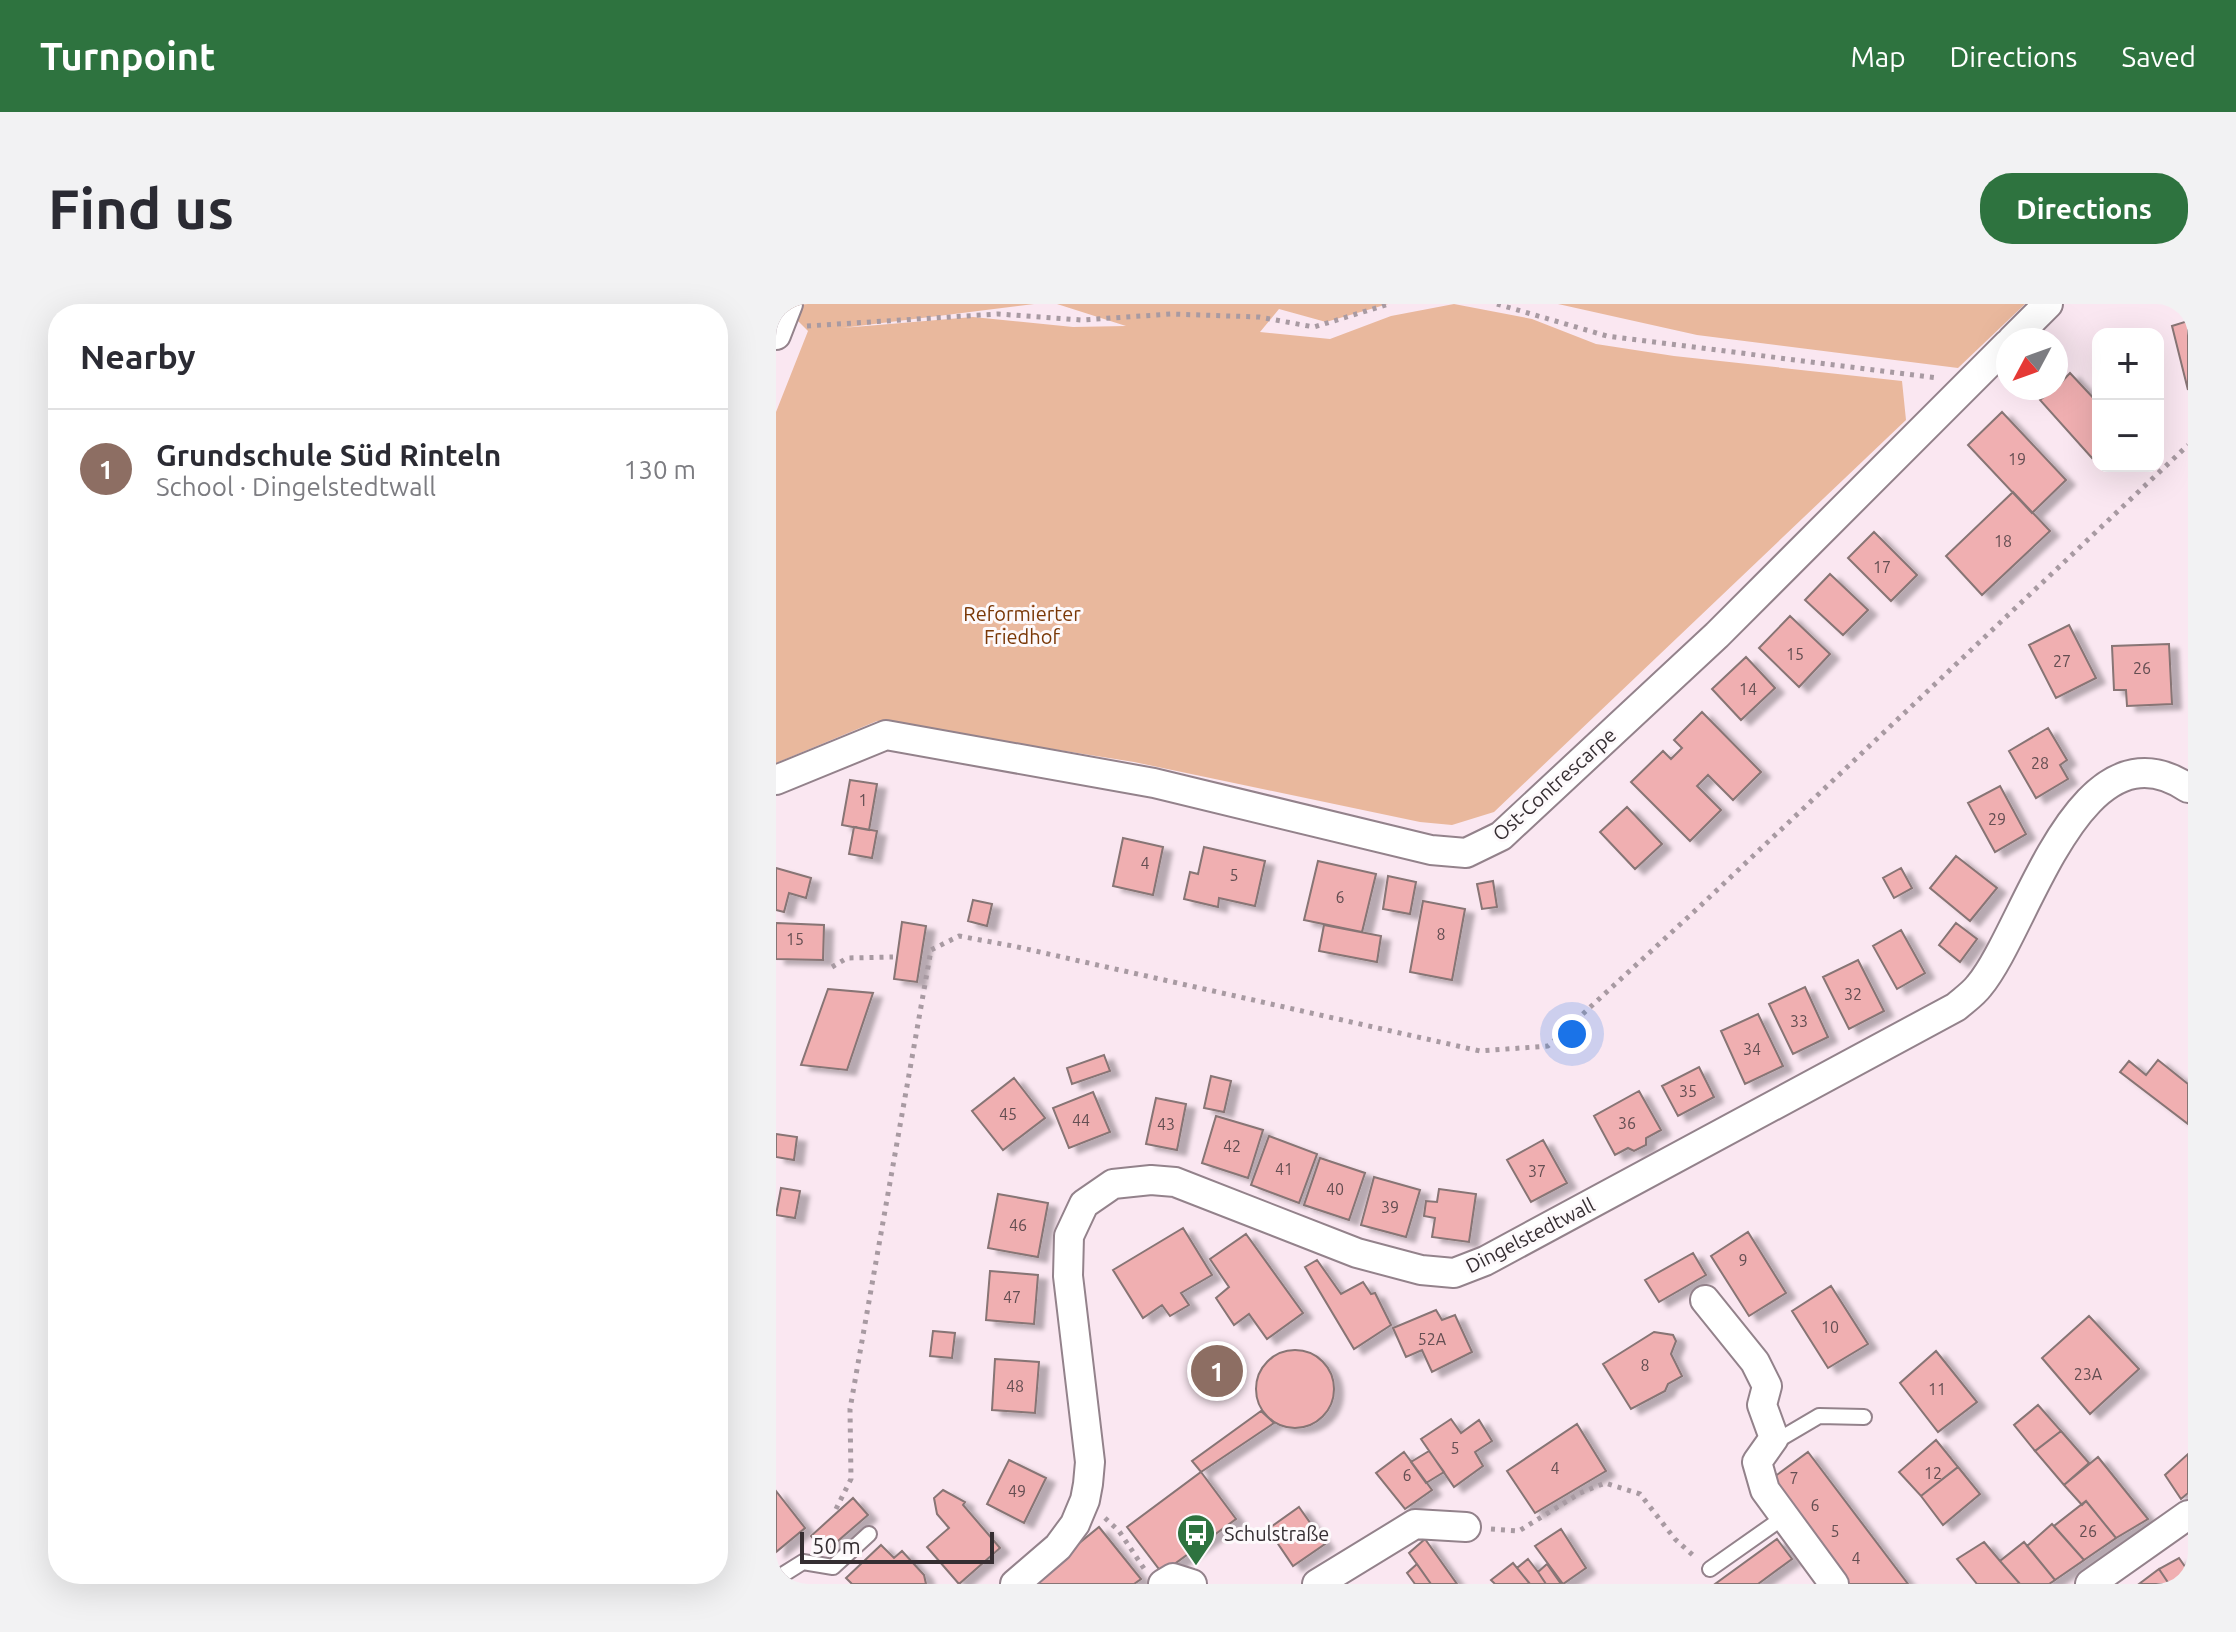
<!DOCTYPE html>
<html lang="en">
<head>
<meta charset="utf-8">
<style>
  :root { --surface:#fff; --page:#f2f2f3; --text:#2b2b33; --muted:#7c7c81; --line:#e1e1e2; --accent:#2e733f }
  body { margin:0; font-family:Ubuntu,sans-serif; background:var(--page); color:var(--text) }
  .controls { position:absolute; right:24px; top:24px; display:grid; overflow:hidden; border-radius:16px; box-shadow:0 8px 32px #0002 }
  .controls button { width:72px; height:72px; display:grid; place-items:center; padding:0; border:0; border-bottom:2px solid var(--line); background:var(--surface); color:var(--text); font:40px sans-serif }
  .compass { position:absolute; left:1220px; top:24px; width:72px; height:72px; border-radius:50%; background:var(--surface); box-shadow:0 8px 32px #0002; rotate:229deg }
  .scale { position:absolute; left:24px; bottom:20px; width:194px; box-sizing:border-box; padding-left:8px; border:4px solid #352e32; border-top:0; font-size:22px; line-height:28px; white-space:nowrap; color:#352e32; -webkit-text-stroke:6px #fdf9fb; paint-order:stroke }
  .you { position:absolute; left:796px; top:730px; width:28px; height:28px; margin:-20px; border:6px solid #fff; border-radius:50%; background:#1a73e8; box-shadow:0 0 0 12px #1a73e833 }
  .badge { display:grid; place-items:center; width:52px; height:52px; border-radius:50%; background:var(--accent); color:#fff; font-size:26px; font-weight:700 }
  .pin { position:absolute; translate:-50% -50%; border:4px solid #fff; box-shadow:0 2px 8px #0006 }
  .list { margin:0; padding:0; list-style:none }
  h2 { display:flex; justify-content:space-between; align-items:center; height:104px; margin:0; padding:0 32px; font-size:34px }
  h2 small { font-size:26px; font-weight:400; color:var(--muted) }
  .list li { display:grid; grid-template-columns:52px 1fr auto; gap:24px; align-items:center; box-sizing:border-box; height:120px; padding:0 32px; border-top:2px solid var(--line) }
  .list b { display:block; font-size:30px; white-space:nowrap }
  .list p { margin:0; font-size:26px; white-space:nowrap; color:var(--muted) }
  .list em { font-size:26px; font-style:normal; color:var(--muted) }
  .map { position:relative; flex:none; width:1412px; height:1280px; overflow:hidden; border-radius:32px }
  header { display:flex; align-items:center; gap:48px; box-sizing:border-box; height:112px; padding:0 40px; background:var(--accent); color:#fff }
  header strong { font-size:38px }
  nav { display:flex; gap:44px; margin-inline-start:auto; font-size:28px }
  .intro { display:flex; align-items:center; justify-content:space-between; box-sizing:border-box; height:192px; padding:0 48px }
  h1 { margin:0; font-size:56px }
  .button { padding:20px 36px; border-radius:32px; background:var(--accent); color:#fff; font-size:28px; font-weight:700 }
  main { display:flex; gap:48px; padding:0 48px }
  aside { flex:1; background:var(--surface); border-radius:32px; box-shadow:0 8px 32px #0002 }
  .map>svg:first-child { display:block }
</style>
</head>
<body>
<header>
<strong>Turnpoint</strong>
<nav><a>Map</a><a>Directions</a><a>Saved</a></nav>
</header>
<div class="intro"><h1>Find us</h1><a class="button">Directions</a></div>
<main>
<aside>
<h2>Nearby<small></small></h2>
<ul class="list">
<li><span class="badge" style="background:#8d6e63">1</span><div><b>Grundschule Süd Rinteln</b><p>School · Dingelstedtwall</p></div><em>130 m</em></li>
</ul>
</aside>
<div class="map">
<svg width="1412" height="1280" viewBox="0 0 1412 1280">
  <defs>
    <filter id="shadow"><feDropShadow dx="9" dy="5" stdDeviation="2" flood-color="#0004"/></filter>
  </defs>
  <rect width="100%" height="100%" fill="#fae7f1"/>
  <path fill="#e9b89d" d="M5 0H258L66 24 197 13 297 23 350 22 281 0H612L550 18 503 5 484 28 554 35 615 12 678 0 756 15 820 40 898 52 1126 77 1130 116 718 508 676 521 644 518 358 458 101 417 0 459V108L32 27Z
    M782 0H1249L1182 64 921 31Z"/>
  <path fill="#f0afb1" stroke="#877474" stroke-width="2" filter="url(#shadow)" d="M1412 17V86L1396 22Z
    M1294 69 1322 99V148L1316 154 1264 96 1280 84Z
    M1226 108 1290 176 1256 209 1192 141Z
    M1237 188 1274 227 1206 291 1170 252Z
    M1098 228 1141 271 1115 297 1072 254Z
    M1054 270 1092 306 1067 331 1029 296Z
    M1014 312 1054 350 1023 383 983 344Z
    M1293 321 1320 374 1280 394 1253 341Z
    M1393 340 1396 400 1351 402 1350 386H1338L1336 342Z
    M970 353 999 384 965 416 936 385Z
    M926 408 985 468 957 496 932 471 921 482 945 506 914 537 855 478 887 447 895 455 906 444 898 436Z
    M1272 424 1291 456 1284 461 1292 475 1260 494 1233 447Z
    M74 476 101 480 93 526 66 521Z
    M1224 482 1250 530 1219 548 1192 499Z
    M851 503 886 540 859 565 824 528Z
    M78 523 101 527 96 554 73 550Z
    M347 534 387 543 377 591 337 582Z
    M428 543 489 557 479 602 443 594 442 603 408 595 414 568 422 570Z
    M1180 552 1221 584 1194 617 1154 584Z
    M542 557 600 570 586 628 528 616Z
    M0 564 35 574 30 594 13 589 8 608 0 606Z
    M1125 564 1136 584 1118 594 1107 574Z
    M612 572 640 578 634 610 607 605Z
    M717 577 721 603 706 605 701 580Z
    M197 596 216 600 211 622 192 617Z
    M647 597 689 605 676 676 634 668Z
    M126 618 150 622 141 678 118 675Z
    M0 619 48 621 47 656 0 655Z
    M1180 619 1201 635 1184 658 1163 641Z
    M548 621 605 632 601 658 543 647Z
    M1125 626 1149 669 1121 685 1097 642Z
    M1082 656 1108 707 1073 725 1047 673Z
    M1029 683 1052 733 1017 750 993 700Z
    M52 685 97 689 71 766 25 761Z
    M982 710 1007 762 969 780 945 727Z
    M328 751 334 767 296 780 291 764Z
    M1382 756 1412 780V820L1344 768 1353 757 1370 771Z
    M923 763 938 793 902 812 886 782Z
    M435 772 455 777 448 808 428 804Z
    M238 774 269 814 227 846 196 807Z
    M863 787 885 826 870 834V841L858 847 852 844 839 851 818 812Z
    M317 788 334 828 293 844 277 804Z
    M380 794 410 800 401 846 370 840Z
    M440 812 487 826 472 874 426 859Z
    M0 830 21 833 18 856 0 853Z
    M493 832 541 850 523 899 475 881Z
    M767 836 791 879 755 898 731 856Z
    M544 854 589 869 573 916 528 901Z
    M598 873 644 886 630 933 585 921Z
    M5 884 24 887 19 914 0 911Z
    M663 885 700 890 693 938 656 933 659 914 648 912 650 897 661 898Z
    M222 890 272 899 262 953 212 944Z
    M407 924 436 971 405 989 413 1001 394 1012 386 1001 367 1014 337 966Z
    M972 928 1010 989 973 1012 935 952Z
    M470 930 527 1009 491 1035 473 1010 458 1021 440 994 453 983 434 955Z
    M917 949 930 971 883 998 869 976Z
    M541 956 565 990 587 978 595 990 599 989 615 1021 578 1045 529 963Z
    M214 967 262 971 258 1020 210 1016Z
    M1055 982 1092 1040 1052 1064 1016 1007Z
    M660 1006 666 1016 679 1011 696 1048 656 1068 646 1046 630 1053 617 1024Z
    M1313 1012 1363 1065 1314 1110 1266 1054Z
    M157 1027 179 1029 176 1054 154 1052Z
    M878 1028 897 1031 900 1037 895 1050 906 1072 892 1080 889 1087 855 1105 827 1060Z
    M480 1085a39 39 0 1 1 78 0a39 39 0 1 1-78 0Z
    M1160 1047 1201 1098 1162 1128 1124 1079Z
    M219 1055 263 1058 259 1109 216 1106Z
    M1262 1101 1285 1127 1259 1147 1238 1121Z
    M485 1107 498 1119 425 1168 416 1157Z
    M675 1115 685 1129 703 1116 716 1137 699 1148 707 1162 678 1183 645 1135Z
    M801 1120 830 1167 759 1209 731 1167Z
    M1285 1127 1313 1159 1288 1181 1259 1147Z
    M1160 1136 1182 1163 1145 1192 1123 1168Z
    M653 1147 668 1168 650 1179 635 1158Z
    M628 1148 656 1186 629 1205 600 1169Z
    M1032 1148 1132 1280H1072L994 1176Z
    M1412 1150V1189L1405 1195 1389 1171Z
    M1322 1153 1372 1215 1340 1234 1310 1197 1306 1201 1288 1181Z
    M233 1156 270 1174 248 1219 211 1200Z
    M1182 1163 1204 1190 1167 1221 1145 1192Z
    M425 1168 460 1215 386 1269 351 1223Z
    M167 1186 189 1198 187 1201 224 1244 183 1280 151 1243 173 1224 161 1210 158 1194Z
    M0 1187 29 1224 0 1248Z
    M77 1194 92 1211 49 1248 35 1232Z
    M1310 1197 1340 1234 1308 1256 1278 1222Z
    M523 1203 549 1240 517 1262 492 1225Z
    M1276 1220 1308 1256 1279 1276 1251 1242Z
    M323 1223 365 1275 358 1280H253Z
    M785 1225 810 1264 787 1280 759 1242Z
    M649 1235 681 1280H655L633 1249Z
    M1001 1235 1016 1255 982 1280H939Z
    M1208 1238 1224 1257 1244 1280H1201L1181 1255Z
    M1248 1238 1279 1276 1273 1280H1244L1224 1257Z
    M105 1241 118 1254 126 1247 148 1271 150 1280H76L70 1274Z
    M1403 1254 1412 1267V1280H1393L1383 1265Z
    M752 1255 762 1268 770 1280H754L741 1264Z
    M737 1259 754 1280H719L715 1276Z
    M641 1260 655 1280H639L631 1269Z
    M771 1260 785 1280H770L762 1268Z
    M1383 1265 1393 1280H1363Z"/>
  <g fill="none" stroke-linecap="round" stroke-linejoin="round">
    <g stroke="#93828b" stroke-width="18">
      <path id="service" d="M998 1134 1009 1132 1043 1112 1088 1113
        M934 1265 1008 1213
        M0 1275 27 1258 57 1263 93 1230"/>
    </g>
    <g stroke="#93828b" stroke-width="32">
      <path id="minor" d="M0 31 12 0
        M1236 36 1272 0
        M0 476 110 431 378 479 655 546 690 549 725 532 941 331 1232 40
        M929 996 979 1058 991 1082 986 1101 998 1134 981 1158 989 1186 1058 1280
        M239 1280 282 1243 299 1220 309 1196 312 1180 314 1158 292 972 293 932 308 900 337 880 375 876 399 878 581 949 645 966 678 969 709 957 1180 703C1188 696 1197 690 1203 682 1251 625 1303 411 1412 484
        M387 1280 397 1274 416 1280
        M541 1280 639 1220 690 1223
        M1314 1280 1412 1211"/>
    </g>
    <path stroke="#a89aa2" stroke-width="5" stroke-dasharray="4 6" stroke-linecap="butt" d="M721 0 831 32 1161 74
      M31 22 222 10 306 16 395 10 483 13 538 23 613 0
      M56 663 71 654 117 653
      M60 1205 75 1175 74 1105 155 646 183 632 237 642 704 747 772 742 922 604 1412 141
      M329 1214 343 1227 369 1266
      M715 1225 743 1227 804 1189 829 1179 864 1190 899 1235 920 1254"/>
    <use href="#service" stroke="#fff" stroke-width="14"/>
    <use href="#minor" stroke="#fff" stroke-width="28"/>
  </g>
  <defs>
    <g id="bus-pin" transform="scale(2)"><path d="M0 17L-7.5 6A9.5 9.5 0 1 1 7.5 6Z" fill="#2e733f" stroke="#fdf9fb"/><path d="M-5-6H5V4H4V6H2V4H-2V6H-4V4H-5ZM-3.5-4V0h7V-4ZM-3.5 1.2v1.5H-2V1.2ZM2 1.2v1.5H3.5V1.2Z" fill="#fff"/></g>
  </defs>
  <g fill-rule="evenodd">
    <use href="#bus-pin" x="420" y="1229"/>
  </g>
  <g text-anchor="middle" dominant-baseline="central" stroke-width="6" stroke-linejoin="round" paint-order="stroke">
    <g font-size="16" fill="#644e52">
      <text x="1241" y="155">19</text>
      <text x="1227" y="237">18</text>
      <text x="1106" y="263">17</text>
      <text x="1019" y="350">15</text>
      <text x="1286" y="357">27</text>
      <text x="1366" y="364">26</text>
      <text x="972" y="385">14</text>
      <text x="1264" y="459">28</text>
      <text x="87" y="496">1</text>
      <text x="1221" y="515">29</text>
      <text x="369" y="559">4</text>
      <text x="458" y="571">5</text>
      <text x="564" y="593">6</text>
      <text x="665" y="630">8</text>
      <text x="19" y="635">15</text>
      <text x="1077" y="690">32</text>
      <text x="1023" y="717">33</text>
      <text x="976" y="745">34</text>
      <text x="912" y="787">35</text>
      <text x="232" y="810">45</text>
      <text x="305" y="816">44</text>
      <text x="851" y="819">36</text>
      <text x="390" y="820">43</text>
      <text x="456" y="842">42</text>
      <text x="508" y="865">41</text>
      <text x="761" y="867">37</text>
      <text x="559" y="885">40</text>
      <text x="614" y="903">39</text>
      <text x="242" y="921">46</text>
      <text x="967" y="956">9</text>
      <text x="236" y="993">47</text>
      <text x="1054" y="1023">10</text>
      <text x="656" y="1035">52A</text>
      <text x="869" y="1061">8</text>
      <text x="1312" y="1070">23A</text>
      <text x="239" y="1082">48</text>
      <text x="1161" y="1085">11</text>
      <text x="679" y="1144">5</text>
      <text x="779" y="1164">4</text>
      <text x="1157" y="1169">12</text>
      <text x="631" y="1171">6</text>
      <text x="1018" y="1174">7</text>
      <text x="241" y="1187">49</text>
      <text x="1039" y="1201">6</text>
      <text x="1059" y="1227">5</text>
      <text x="1312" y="1227">26</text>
      <text x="1080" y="1254">4</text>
    </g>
    <g font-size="20" fill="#7a3807" stroke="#fdf9fb">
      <text x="246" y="309">Reformierter<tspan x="246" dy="23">Friedhof</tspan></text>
    </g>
    <g font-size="20" fill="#352e32" stroke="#fdf9fb">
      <text transform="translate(778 480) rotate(-42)">Ost-Contrescarpe</text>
      <text transform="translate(754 931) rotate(-27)">Dingelstedtwall</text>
    </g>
    <g font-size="20" fill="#352e32" stroke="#fdf9fb" text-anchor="start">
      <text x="448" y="1229">Schulstraße</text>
    </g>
  </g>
</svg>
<div class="controls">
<button>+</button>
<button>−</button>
</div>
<svg class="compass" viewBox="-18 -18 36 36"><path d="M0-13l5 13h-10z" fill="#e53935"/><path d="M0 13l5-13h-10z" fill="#7c7c81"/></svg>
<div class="scale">50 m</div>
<div class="you"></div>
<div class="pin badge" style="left:441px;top:1067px;background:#8d6e63">1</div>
</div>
</main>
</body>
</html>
